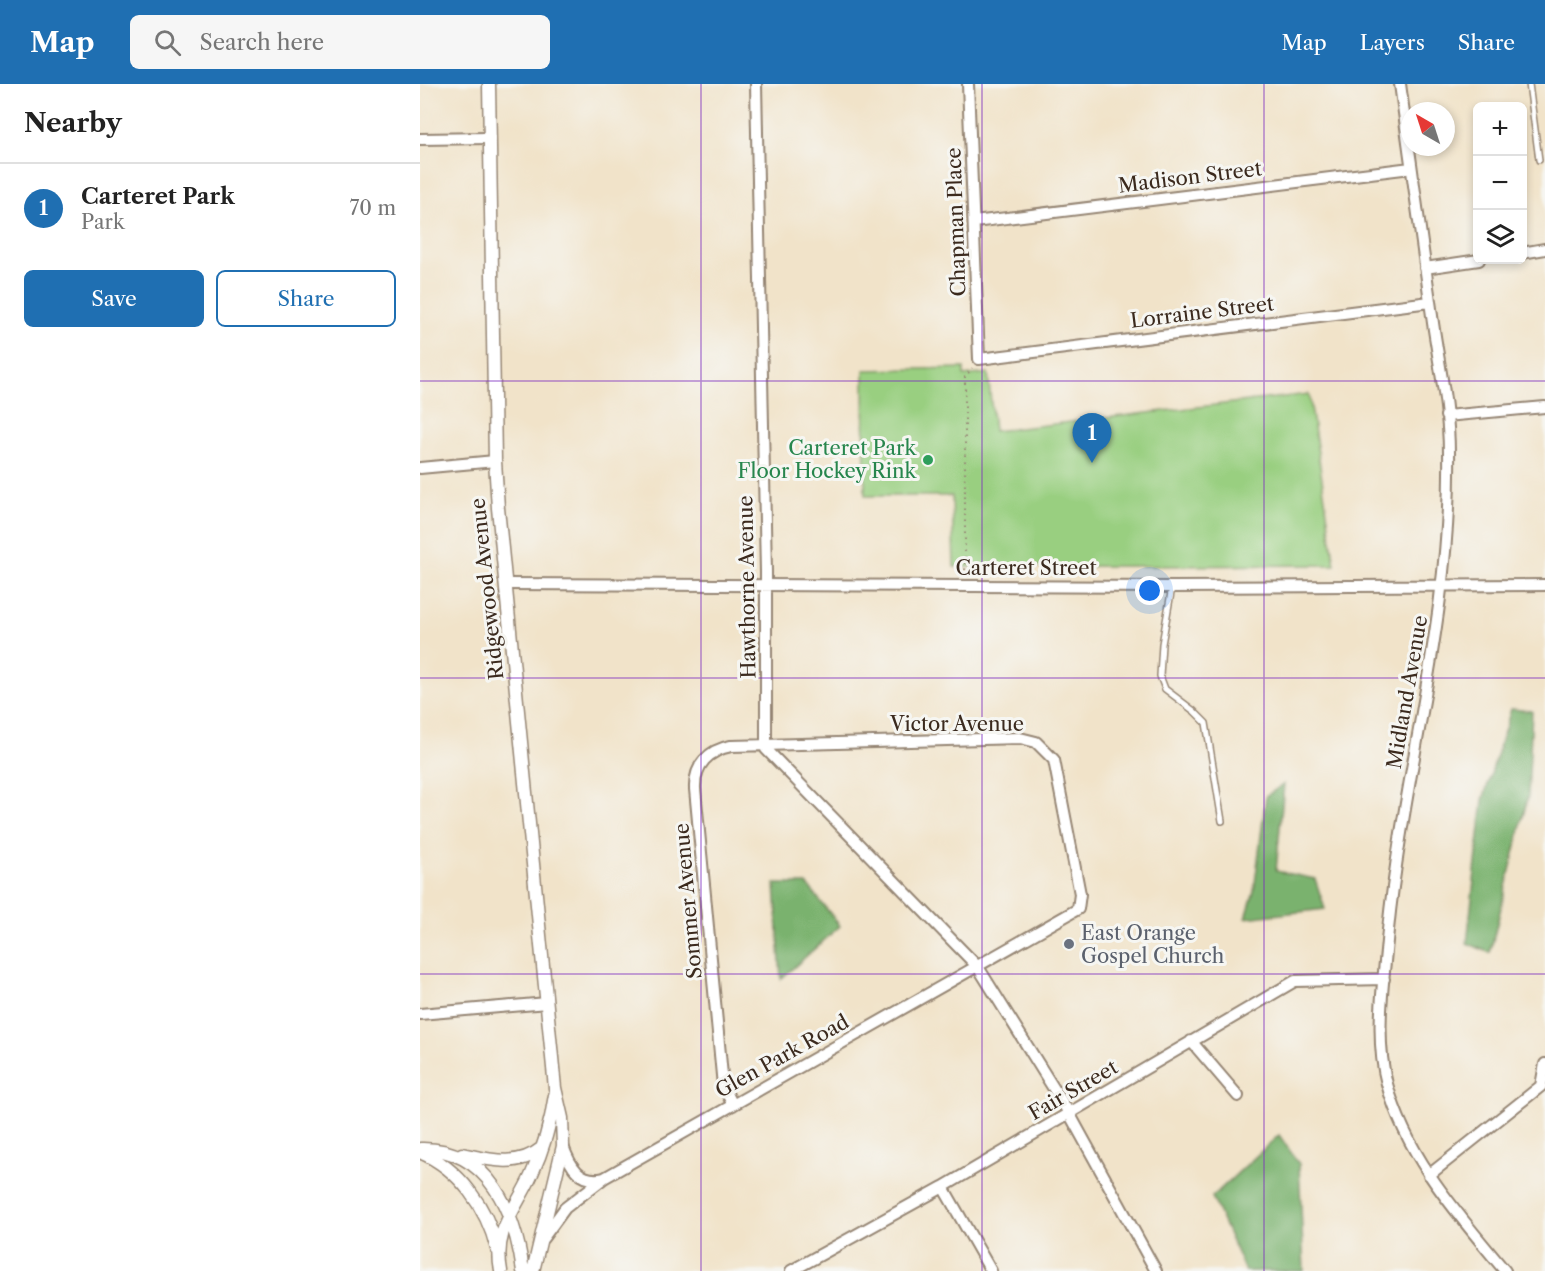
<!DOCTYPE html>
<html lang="en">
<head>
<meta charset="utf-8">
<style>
  :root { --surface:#fff; --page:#f6f6f6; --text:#222; --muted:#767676; --line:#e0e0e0; --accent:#1f6fb2 }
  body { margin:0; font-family:"Libre Caslon Text",serif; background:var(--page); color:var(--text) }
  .controls { position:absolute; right:18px; top:18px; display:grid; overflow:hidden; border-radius:9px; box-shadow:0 3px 9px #0003 }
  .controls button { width:54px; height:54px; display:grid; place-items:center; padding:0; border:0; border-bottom:2px solid var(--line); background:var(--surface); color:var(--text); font:30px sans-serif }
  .compass { position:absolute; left:981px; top:18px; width:54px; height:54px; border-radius:50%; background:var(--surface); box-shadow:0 3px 9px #0003; rotate:321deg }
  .you { position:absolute; left:730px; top:507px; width:21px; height:21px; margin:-15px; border:4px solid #fff; border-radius:50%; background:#1a73e8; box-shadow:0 0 0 9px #1a73e833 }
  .badge { display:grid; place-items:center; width:39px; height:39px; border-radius:50%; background:var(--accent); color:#fff; font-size:20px; font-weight:700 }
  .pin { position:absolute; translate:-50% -50px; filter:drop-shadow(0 2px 3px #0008) }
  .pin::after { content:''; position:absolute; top:32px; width:21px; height:18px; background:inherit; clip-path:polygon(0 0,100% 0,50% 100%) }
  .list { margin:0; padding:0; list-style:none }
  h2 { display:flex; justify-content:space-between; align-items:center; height:78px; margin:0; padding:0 24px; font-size:26px }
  h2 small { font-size:20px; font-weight:400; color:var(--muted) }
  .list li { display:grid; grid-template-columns:39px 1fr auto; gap:18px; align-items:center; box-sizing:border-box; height:90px; padding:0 24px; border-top:2px solid var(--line) }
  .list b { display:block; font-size:22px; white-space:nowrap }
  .list p { margin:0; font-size:20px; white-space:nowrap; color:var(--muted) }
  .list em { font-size:20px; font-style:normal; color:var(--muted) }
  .actions { display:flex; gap:12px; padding:18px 24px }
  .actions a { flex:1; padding:14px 0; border:2px solid var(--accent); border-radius:9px; text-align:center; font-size:21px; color:var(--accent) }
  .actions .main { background:var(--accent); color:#fff }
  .icon { flex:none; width:33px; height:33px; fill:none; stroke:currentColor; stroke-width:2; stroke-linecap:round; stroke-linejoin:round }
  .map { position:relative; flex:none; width:1125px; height:1187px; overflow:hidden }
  header { display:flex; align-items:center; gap:36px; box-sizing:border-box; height:84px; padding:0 30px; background:var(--accent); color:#fff }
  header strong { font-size:28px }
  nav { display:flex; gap:33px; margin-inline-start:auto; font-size:21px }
  .search { width:420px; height:54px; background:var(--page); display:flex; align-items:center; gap:15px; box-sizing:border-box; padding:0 21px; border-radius:9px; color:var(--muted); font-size:22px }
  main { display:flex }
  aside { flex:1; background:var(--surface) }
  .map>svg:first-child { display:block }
</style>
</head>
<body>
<header>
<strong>Map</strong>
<div class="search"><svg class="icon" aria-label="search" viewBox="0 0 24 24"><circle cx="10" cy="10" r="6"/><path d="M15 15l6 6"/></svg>Search here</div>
<nav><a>Map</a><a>Layers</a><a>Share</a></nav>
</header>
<main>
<aside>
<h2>Nearby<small></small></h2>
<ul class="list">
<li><span class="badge">1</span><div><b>Carteret Park</b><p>Park</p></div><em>70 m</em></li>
</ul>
<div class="actions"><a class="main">Save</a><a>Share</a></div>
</aside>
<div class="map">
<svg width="1125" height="1187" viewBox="0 0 1125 1187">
  <rect width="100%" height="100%" fill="#f6f6f2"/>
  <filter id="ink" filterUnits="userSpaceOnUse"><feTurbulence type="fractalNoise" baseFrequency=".0167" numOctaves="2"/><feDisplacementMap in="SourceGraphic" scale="12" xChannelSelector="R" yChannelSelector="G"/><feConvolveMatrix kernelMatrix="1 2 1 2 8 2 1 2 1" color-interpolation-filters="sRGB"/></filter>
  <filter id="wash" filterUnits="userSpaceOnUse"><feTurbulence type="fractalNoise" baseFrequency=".008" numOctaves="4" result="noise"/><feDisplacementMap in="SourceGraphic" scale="24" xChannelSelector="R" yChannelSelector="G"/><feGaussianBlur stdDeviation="1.35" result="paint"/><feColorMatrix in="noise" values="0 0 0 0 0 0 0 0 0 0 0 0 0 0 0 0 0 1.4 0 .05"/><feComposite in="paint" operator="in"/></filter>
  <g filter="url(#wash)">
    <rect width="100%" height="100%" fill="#f1e3c9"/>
    <path fill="#99cf80" stroke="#6a7c4f" stroke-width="1.5" d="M544 284V292L568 289 574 347 889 310 915 481 534 483 532 412H445L444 286Z"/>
    <path fill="#7ab26e" stroke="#5a6e46" stroke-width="1.5" d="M1091 625 1112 627 1108 712 1070 869 1047 859 1063 716Z
      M864 700 856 787 895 795 905 825 826 834 834 807 846 712Z
      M355 800H387L420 842 361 895Z
      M859 1051 879 1080 884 1187H825L792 1113Z"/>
  </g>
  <g filter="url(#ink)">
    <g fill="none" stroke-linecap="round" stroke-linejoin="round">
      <g stroke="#968674" stroke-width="8">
        <path id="service" d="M1109 0 1119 76
          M752 503 742 560 740 592 745 605 774 627 786 639 802 737"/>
      </g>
      <g stroke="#968674" stroke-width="14">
        <path id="minor" d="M336 0 346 488V665L558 883 649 1029 736 1187
          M548 0 559 275 1010 218
          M980 0C991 80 1002 159 1013 239 1019 281 1029 325 1029 368 1032 530 984 686 968 846 964 895 954 952 967 1000 987 1074 1037 1129 1085 1187
          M0 55 70 54
          M554 138 991 84
          M1102 169 1125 165
          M1005 184 1059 176
          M1026 332 1125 323
          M0 384 75 377
          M87 500 752 503 1125 501
          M0 930 127 919
          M771 957 818 1012
          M143 1062C150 1082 160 1100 184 1094
          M1009 1091 1121 1002 1125 980
          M523 1103 571 1187
          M123 1154 145 1124 184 1094 658 825 660 810 634 676 616 658 600 654 311 662C289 666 274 681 275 705L303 1002 313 1021
          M371 1187 523 1103 875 897 964 895"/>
      </g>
      <g stroke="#968674" stroke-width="15">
        <path id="tertiary" d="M69 0 75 377 78 424 135 1004 142 1034 143 1062 113 1187
          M0 1065C69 1063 95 1129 103 1187
          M0 1068C40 1085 67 1124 77 1165
          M42 1070C70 1076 98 1084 122 1064
          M81 1187C73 1146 95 1127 111 1092 123 1066 131 1039 135 1011"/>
      </g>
      <path stroke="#968674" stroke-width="2" stroke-dasharray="1.5 4.5" stroke-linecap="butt" d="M545 486V293L552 284"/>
      <use href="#service" stroke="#fff" stroke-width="5"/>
      <use href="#minor" stroke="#fff" stroke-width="10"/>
      <use href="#tertiary" stroke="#fff" stroke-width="12"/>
    </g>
  </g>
  <path fill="none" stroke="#7b2cbf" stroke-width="1.5" stroke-opacity="0.55" d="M281 0V1187M562 0V1187M844 0V1187M0 297H1125M0 594H1125M0 890H1125"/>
  <circle fill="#2e9e5b" stroke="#f6f6f2" stroke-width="2" cx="508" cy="376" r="6"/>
  <circle fill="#6b7280" stroke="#f6f6f2" stroke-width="2" cx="649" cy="860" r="6"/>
  <g text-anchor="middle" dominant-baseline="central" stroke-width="6" stroke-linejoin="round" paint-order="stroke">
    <g font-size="20" fill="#3b2a1e" stroke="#f6f6f2">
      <text transform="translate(770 93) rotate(-7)">Madison Street</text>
      <text transform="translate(536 138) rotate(-92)">Chapman Place</text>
      <text transform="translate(782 228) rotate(-7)">Lorraine Street</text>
      <text x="606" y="484">Carteret Street</text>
      <text transform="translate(327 503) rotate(-91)">Hawthorne Avenue</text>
      <text transform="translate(67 505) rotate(-96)">Ridgewood Avenue</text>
      <text transform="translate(987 608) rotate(-80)">Midland Avenue</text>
      <text x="537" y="640">Victor Avenue</text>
      <text transform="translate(268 817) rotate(-95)">Sommer Avenue</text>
      <text transform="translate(362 972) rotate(-29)">Glen Park Road</text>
      <text transform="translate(653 1006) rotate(-30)">Fair Street</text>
    </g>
    <g font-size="20" fill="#27864d" stroke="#f6f6f2" text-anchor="end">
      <text x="496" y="364">Carteret Park<tspan x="496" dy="23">Floor Hockey Rink</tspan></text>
    </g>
    <g font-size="20" fill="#5b616d" stroke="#f6f6f2" text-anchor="start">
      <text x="661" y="849">East Orange<tspan x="661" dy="23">Gospel Church</tspan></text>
    </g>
  </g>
</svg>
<div class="controls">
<button>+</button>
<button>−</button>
<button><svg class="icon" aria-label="layers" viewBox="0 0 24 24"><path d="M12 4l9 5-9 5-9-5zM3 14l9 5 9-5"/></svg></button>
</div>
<svg class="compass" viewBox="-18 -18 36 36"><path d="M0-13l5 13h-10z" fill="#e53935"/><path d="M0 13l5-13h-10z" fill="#767676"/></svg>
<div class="you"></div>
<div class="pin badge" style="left:672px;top:379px">1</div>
</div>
</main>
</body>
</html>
